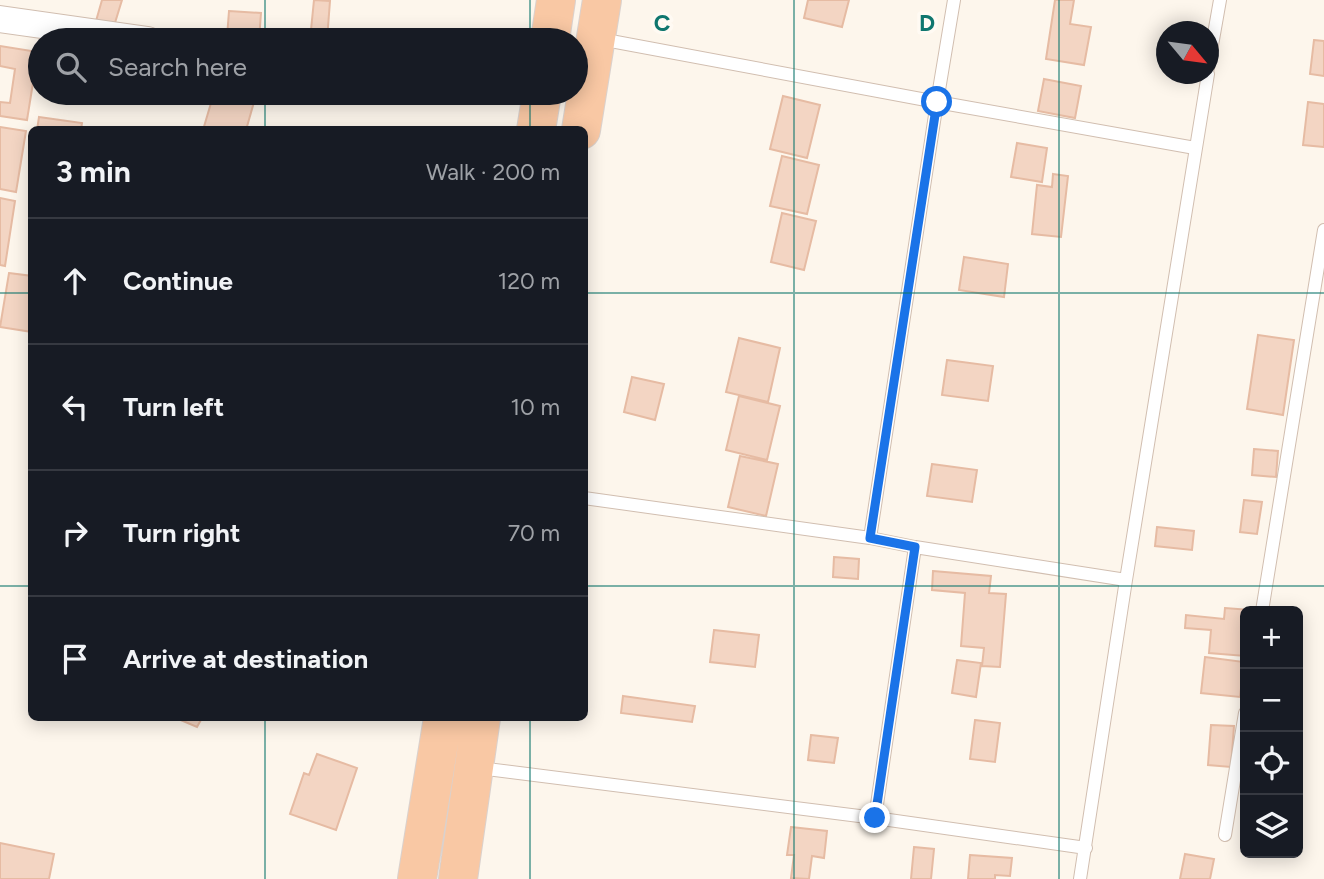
<!DOCTYPE html>
<html lang="en">
<head>
<meta charset="utf-8">
<style>
  :root { --surface:#171b24; --page:#242831; --text:#f1f3f6; --muted:#9ea1a6; --line:#363941 }
  body { margin:0; font-family:Figtree,sans-serif; background:var(--page); color:var(--text) }
  .controls { position:absolute; right:21px; bottom:21px; display:grid; overflow:hidden; border-radius:10px; box-shadow:0 4px 18px #0003 }
  .controls button { width:63px; height:63px; display:grid; place-items:center; padding:0; border:0; border-bottom:2px solid var(--line); background:var(--surface); color:var(--text); font:35px sans-serif }
  .compass { position:absolute; left:1156px; top:21px; width:63px; height:63px; border-radius:50%; background:var(--surface); box-shadow:0 4px 18px #0003; rotate:119deg }
  .stop { position:absolute; width:21px; height:21px; margin:-16px; border:5px solid #1a73e8; border-radius:50%; background:#fff }
  .stop.end { background:#1a73e8; border-color:#fff; box-shadow:0 2px 7px #0008 }
  .list { margin:0; padding:0; list-style:none }
  h2 { display:flex; justify-content:space-between; align-items:center; height:91px; margin:0; padding:0 28px; font-size:30px }
  h2 small { font-size:23px; font-weight:400; color:var(--muted) }
  .list li { display:grid; grid-template-columns:46px 1fr auto; gap:21px; align-items:center; box-sizing:border-box; height:126px; padding:0 28px; border-top:2px solid var(--line) }
  .list b { display:block; font-size:26px; white-space:nowrap }
  .list em { font-size:23px; font-style:normal; color:var(--muted) }
  .icon { flex:none; width:38px; height:38px; fill:none; stroke:currentColor; stroke-width:2; stroke-linecap:round; stroke-linejoin:round }
  .map { position:relative; flex:none; width:1324px; height:879px; overflow:hidden }
  .search { position:absolute; background:var(--surface); box-shadow:0 4px 18px #0003; left:28px; top:28px; width:560px; height:77px; display:flex; align-items:center; gap:18px; box-sizing:border-box; padding:0 24px; border-radius:38px; color:var(--muted); font-size:26px }
  .panel { position:absolute; background:var(--surface); box-shadow:0 4px 18px #0003; left:28px; top:126px; width:560px; height:595px; border-radius:10px }
  .map>svg:first-child { display:block }
</style>
</head>
<body>
<div class="map">
<svg width="1324" height="879" viewBox="0 0 1324 879">
  <rect width="100%" height="100%" fill="#fdf6ec"/>
  <path fill="#f3d5c3" stroke="#e6bba3" stroke-width="2" d="M102 0H122L114 26 96 21Z
    M314 0 330 1 327 40H310Z
    M808 0H849L842 27 804 18Z
    M1055 0H1074L1070 24 1091 27 1084 65 1046 59Z
    M229 11 261 13 259 40 227 37Z
    M393 31 417 33 416 40H392Z
    M1314 40 1324 41V76L1310 74Z
    M0 46 38 52 27 120 0 116V102L10 103 15 69 0 66Z
    M1044 79 1081 86 1075 118 1038 111Z
    M214 93H250L256 95 246 130H203Z
    M783 96 820 105 807 158 770 149Z
    M1308 102 1324 104V147L1303 145Z
    M39 117 82 123 81 130H37Z
    M0 127 26 131 16 192 0 189Z
    M1017 143 1047 148 1042 182 1011 177Z
    M782 156 819 165 807 214 770 206Z
    M1053 174 1068 176 1061 237 1032 234 1037 185 1052 187Z
    M0 198 15 201 5 266 0 265Z
    M782 213 816 221 804 270 771 262Z
    M964 257 1008 264 1004 297 959 290Z
    M9 273 32 276V332L0 327Z
    M1258 335 1294 340 1283 415 1247 409Z
    M739 338 780 348 768 402 726 392Z
    M947 360 993 366 988 401 942 395Z
    M632 377 664 384 655 420 624 412Z
    M739 396 780 406 767 460 726 450Z
    M1254 449 1278 451 1276 477 1252 475Z
    M740 456 778 464 766 516 728 507Z
    M932 464 977 470 972 502 927 496Z
    M1244 500 1262 502 1257 534 1240 532Z
    M1157 527 1194 531 1192 550 1155 546Z
    M834 557 859 559 858 579 833 577Z
    M933 571 991 576 989 593 1006 594 1000 667 982 666 984 648 961 646 965 593 932 590Z
    M1225 608 1251 610 1250 611H1245V656L1209 653 1211 630 1185 628 1186 615 1224 619Z
    M714 630 759 635 755 667 710 662Z
    M1205 657 1244 662 1240 697 1201 693Z
    M957 660 981 663 976 697 952 693Z
    M623 696 695 706 692 722 621 713Z
    M176 718H202L197 727Z
    M975 720 1000 723 995 762 970 759Z
    M1211 725 1234 726 1231 767 1208 765Z
    M811 735 838 738 834 763 808 760Z
    M317 754 357 768 336 830 290 814 304 773 309 775Z
    M791 827 827 831 824 858 812 856 809 879 791 878 794 855H787Z
    M0 843 54 854 49 879H0Z
    M914 847 934 849 931 879H911Z
    M1185 854 1214 859 1210 879H1180Z
    M970 855 1012 858 1010 876 995 875V879H968Z"/>
  <g fill="none" stroke-linecap="round" stroke-linejoin="round">
    <g stroke="#d1beb0" stroke-width="14">
      <path id="service" d="M600 39 937 102 1195 148
        M1208 68 1220 0
        M584 498 870 538 915 547 1126 580
        M870 538 937 102 954 0
        M1262 611 1324 230
        M479 768 875 818 1086 848
        M875 818 915 547
        M1225 835 1245 713
        M1080 879 1126 580 1208 74"/>
    </g>
    <g stroke="#d1beb0" stroke-width="28">
      <path id="minor" d="M0 19 148 40"/>
    </g>
    <g stroke="#dad1cd" stroke-width="40">
      <path id="trunk" d="M550 40 556 0
        M536 130 542 93
        M581 130 602 0
        M417 879 443 718
        M458 879 481 718"/>
    </g>
    <use href="#service" stroke="#fff" stroke-width="12"/>
    <use href="#minor" stroke="#fff" stroke-width="26"/>
    <use href="#trunk" stroke="#f9c8a4" stroke-width="38"/>
  </g>
  <g fill="none" stroke-linecap="round" stroke-linejoin="round">
    <path stroke="#1a73e8" stroke-width="9" d="M875 818 915 547 870 538 937 102"/>
  </g>
  <path fill="none" stroke="#0f766e" stroke-width="2" stroke-opacity="0.55" d="M265 0V40M530 0V40M794 0V879M1059 0V879M265 93V130M530 93V130M0 293H32M584 293H1324M0 586H32M584 586H1324M265 718V879M530 718V879"/>
  <g font-size="23" text-anchor="middle" font-weight="bold" fill="#0f766e" stroke="#fffaf3" stroke-width="7" stroke-linejoin="round" paint-order="stroke">
    <text x="662" y="31">C</text>
    <text x="927" y="31">D</text>
  </g>
</svg>
<div class="controls">
<button>+</button>
<button>−</button>
<button><svg class="icon" aria-label="locate" viewBox="0 0 24 24"><circle cx="12" cy="12" r="6"/><path d="M12 2v4M12 18v4M2 12h4M18 12h4"/></svg></button>
<button><svg class="icon" aria-label="layers" viewBox="0 0 24 24"><path d="M12 4l9 5-9 5-9-5zM3 14l9 5 9-5"/></svg></button>
</div>
<svg class="compass" viewBox="-18 -18 36 36"><path d="M0-13l5 13h-10z" fill="#e53935"/><path d="M0 13l5-13h-10z" fill="#9ea1a6"/></svg>
<div class="stop" style="left:937px;top:102px"></div>
<div class="stop end" style="left:875px;top:818px"></div>
<div class="search"><svg class="icon" aria-label="search" viewBox="0 0 24 24"><circle cx="10" cy="10" r="6"/><path d="M15 15l6 6"/></svg>Search here</div>
<section class="panel">
<h2>3 min<small>Walk · 200 m</small></h2>
<ul class="list">
<li><svg class="icon" aria-label="ahead" viewBox="0 0 24 24"><path d="M12 20V5M6 11l6-6 6 6"/></svg><div><b>Continue</b></div><em>120 m</em></li>
<li><svg class="icon" aria-label="left" viewBox="0 0 24 24"><path d="M17 20v-9H6M10 6l-5 5 5 5"/></svg><div><b>Turn left</b></div><em>10 m</em></li>
<li><svg class="icon" aria-label="right" viewBox="0 0 24 24"><path d="M7 20v-9h11M14 6l5 5-5 5"/></svg><div><b>Turn right</b></div><em>70 m</em></li>
<li><svg class="icon" aria-label="arrive" viewBox="0 0 24 24"><path d="M6 21V4h12l-3 4 3 4H6"/></svg><div><b>Arrive at destination</b></div></li>
</ul>
</section>
</div>
</body>
</html>
